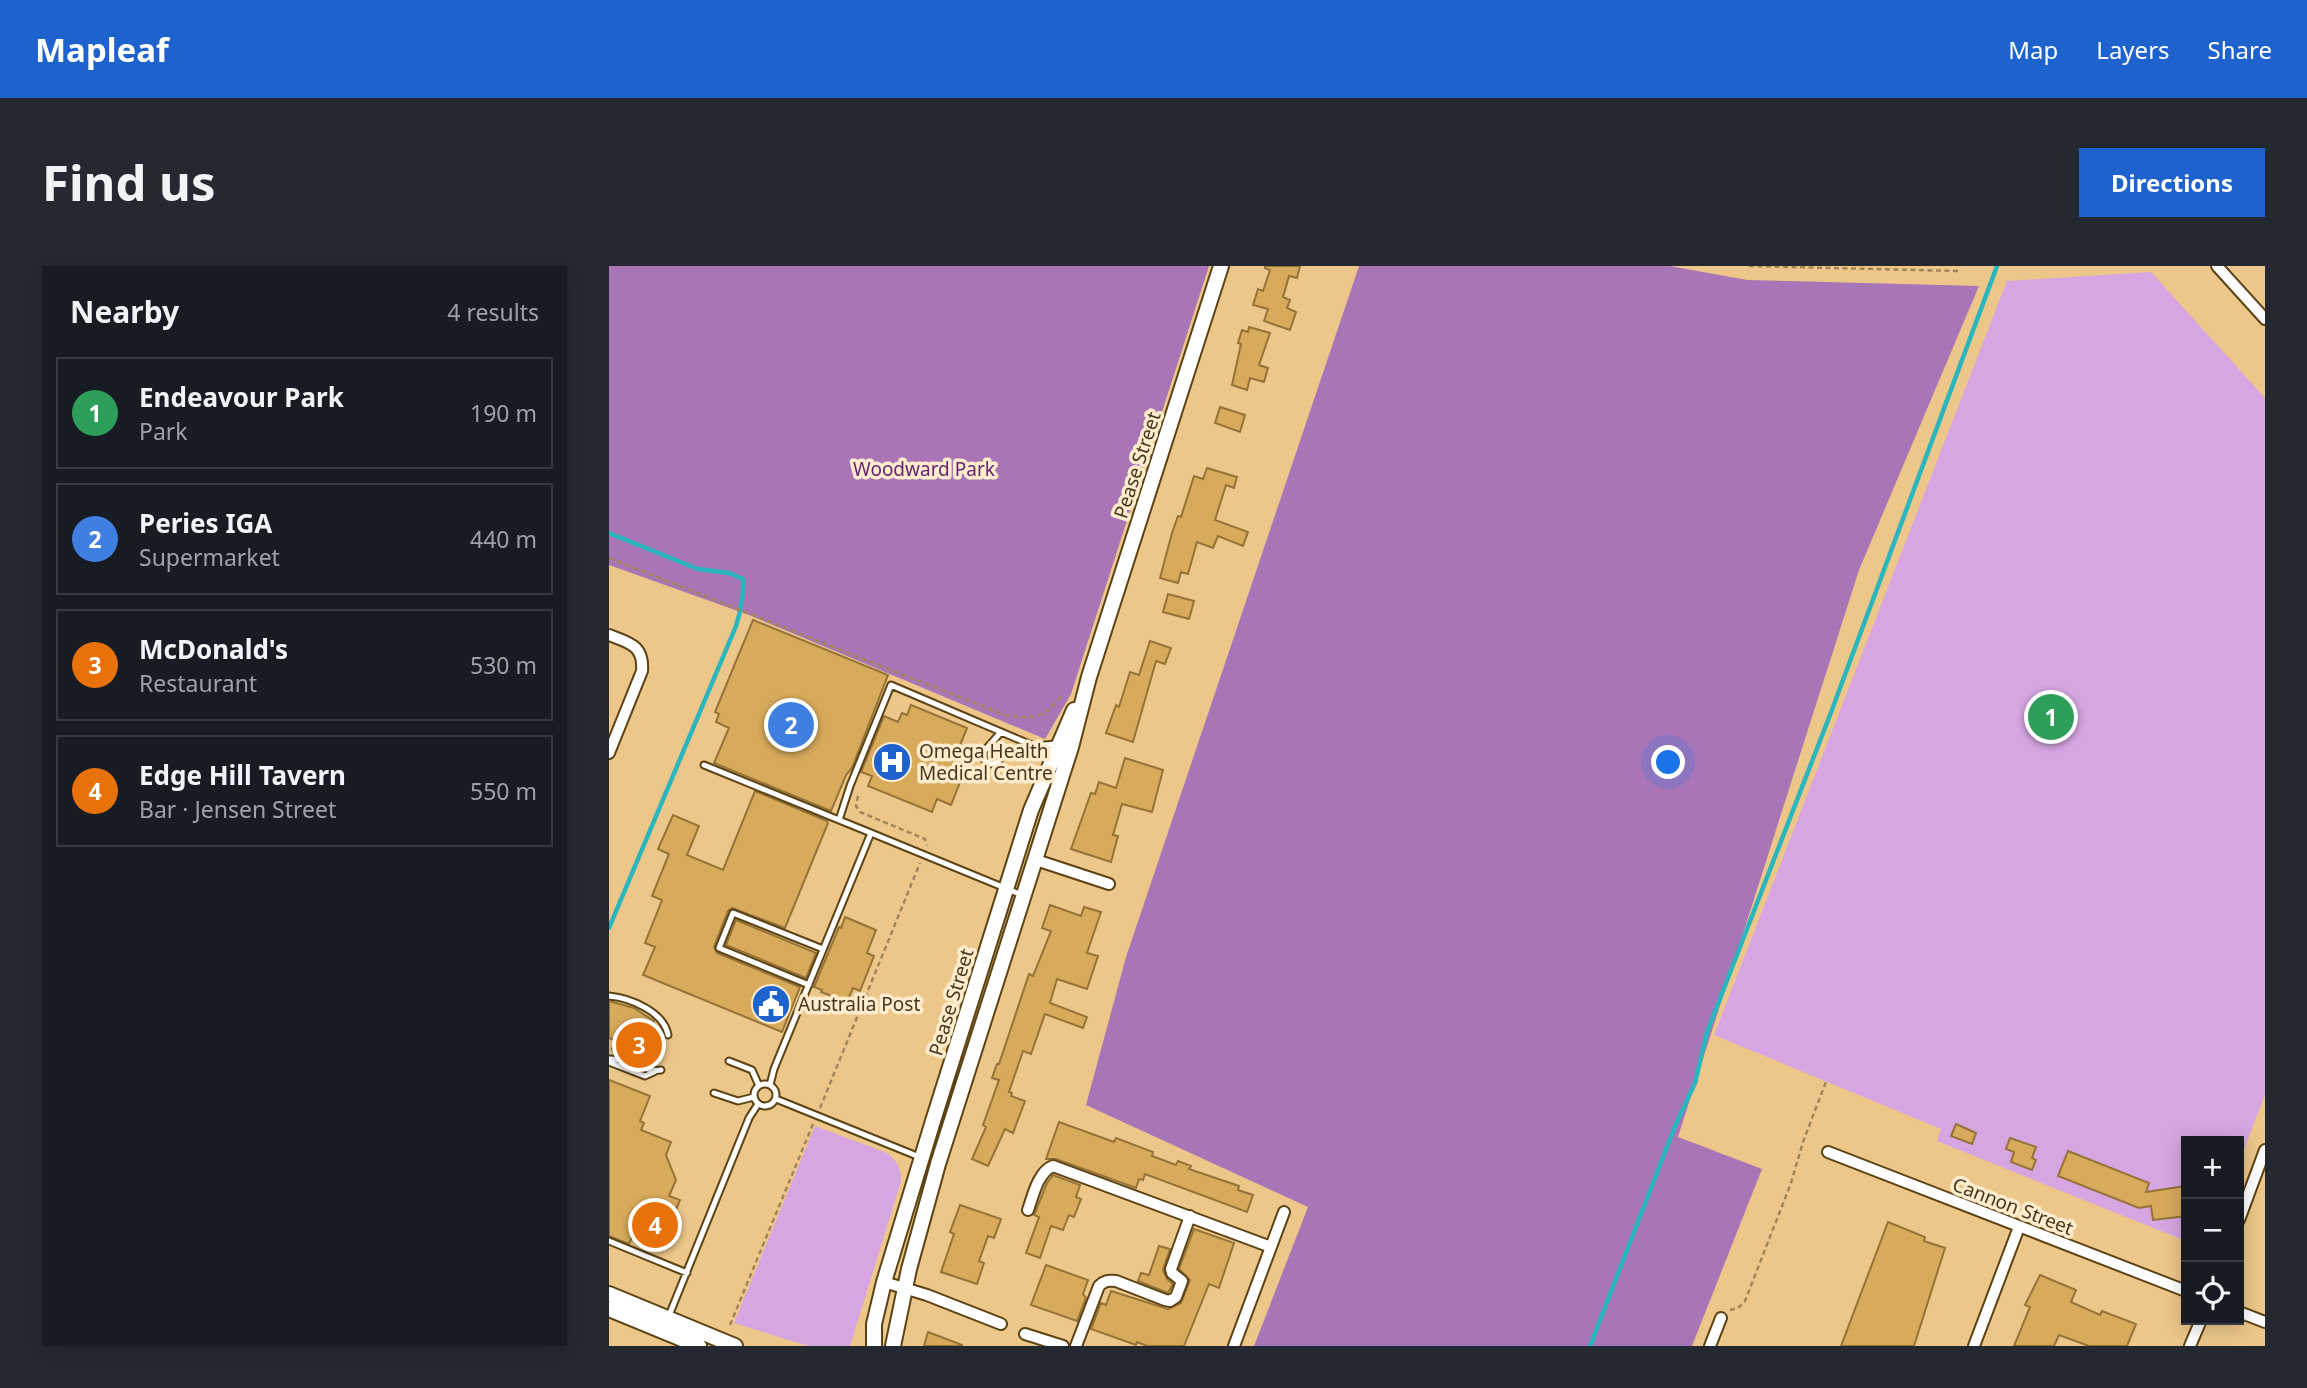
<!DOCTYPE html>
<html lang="en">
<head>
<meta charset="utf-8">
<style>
  :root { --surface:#171b24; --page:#242831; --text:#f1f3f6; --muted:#9ea1a6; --line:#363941; --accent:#1d62cd }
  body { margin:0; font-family:"Noto Sans",sans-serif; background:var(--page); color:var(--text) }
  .controls { position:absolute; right:21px; bottom:21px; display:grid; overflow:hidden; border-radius:0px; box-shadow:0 4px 18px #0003 }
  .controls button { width:63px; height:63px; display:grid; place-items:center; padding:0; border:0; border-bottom:2px solid var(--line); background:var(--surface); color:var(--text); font:35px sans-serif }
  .you { position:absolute; left:1060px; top:497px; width:24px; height:24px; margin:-18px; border:5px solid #fff; border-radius:50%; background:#1a73e8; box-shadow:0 0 0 10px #1a73e833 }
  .badge { display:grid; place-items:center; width:46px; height:46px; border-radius:50%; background:var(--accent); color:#fff; font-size:23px; font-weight:700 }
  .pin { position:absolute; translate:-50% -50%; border:4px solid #fff; box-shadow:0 2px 7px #0006 }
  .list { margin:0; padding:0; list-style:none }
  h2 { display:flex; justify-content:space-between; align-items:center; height:91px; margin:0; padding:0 28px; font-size:30px }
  h2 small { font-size:23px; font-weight:400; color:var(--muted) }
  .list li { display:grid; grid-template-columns:46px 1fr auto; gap:21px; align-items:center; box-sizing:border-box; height:112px; margin:0 14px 14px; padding:0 14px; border:2px solid var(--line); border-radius:0px }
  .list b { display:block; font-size:26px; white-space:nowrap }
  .list p { margin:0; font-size:23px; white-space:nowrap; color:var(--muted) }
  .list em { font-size:23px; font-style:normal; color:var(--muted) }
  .icon { flex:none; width:38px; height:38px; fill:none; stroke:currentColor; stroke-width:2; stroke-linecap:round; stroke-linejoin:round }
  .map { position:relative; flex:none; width:1656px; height:1080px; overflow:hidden; border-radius:0px }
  header { display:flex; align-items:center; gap:42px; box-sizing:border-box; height:98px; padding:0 35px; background:var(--accent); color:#fff }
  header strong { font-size:33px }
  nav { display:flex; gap:38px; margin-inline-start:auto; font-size:24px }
  .intro { display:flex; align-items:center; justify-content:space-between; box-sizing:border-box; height:168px; padding:0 42px }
  h1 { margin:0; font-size:49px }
  .button { padding:18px 32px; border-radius:0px; background:var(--accent); color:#fff; font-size:24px; font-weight:700 }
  main { display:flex; gap:42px; padding:0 42px }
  aside { flex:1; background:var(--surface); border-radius:0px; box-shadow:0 4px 18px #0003 }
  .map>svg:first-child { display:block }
</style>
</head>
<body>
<header>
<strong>Mapleaf</strong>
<nav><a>Map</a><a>Layers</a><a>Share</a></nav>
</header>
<div class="intro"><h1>Find us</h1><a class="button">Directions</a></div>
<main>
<aside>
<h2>Nearby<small>4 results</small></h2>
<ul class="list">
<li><span class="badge" style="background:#2e9e5b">1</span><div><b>Endeavour Park</b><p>Park</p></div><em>190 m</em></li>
<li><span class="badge" style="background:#3f7fe0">2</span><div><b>Peries IGA</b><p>Supermarket</p></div><em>440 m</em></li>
<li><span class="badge" style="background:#e8710a">3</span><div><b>McDonald's</b><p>Restaurant</p></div><em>530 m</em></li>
<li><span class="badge" style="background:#e8710a">4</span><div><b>Edge Hill Tavern</b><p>Bar · Jensen Street</p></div><em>550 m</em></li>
</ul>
</aside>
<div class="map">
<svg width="1656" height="1080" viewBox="0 0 1656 1080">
  <rect width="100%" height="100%" fill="#edc78a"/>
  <path fill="#d6a5e2" d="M1542 6 1656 132V828L1630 897V875H1577V975L1328 875 1332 863 1105 769 1398 15Z
    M206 860 278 887C288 895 292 902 292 915L241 1080H199L125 1057Z"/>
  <path fill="#a975b6" d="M0 0H600L462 428 436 473 140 349 0 299Z
    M750 0H1061L1138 14 1370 20 1250 304 1069 871 1153 903 1083 1080H645L699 941 477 839 517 691Z"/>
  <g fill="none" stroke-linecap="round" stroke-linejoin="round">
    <path stroke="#2bb5bc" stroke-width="4.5" d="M0 267 89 303 120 307 134 313C135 330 132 344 127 360L0 662
      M981 1080 1066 860 1086 817 1098 766 1221 449 1388 0"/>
  </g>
  <path fill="#d8aa5b" stroke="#957336" stroke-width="2" d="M656 0H691L688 12 680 10 674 31 681 34 678 42 687 46 681 64 655 55 659 43 644 39 649 23 654 25 661 4 656 2Z
    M640 61 661 67 650 99 659 102 655 116 641 112 638 124 623 119 632 78 629 77 633 64 639 66Z
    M611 141 636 149 631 166 606 157Z
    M598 202 628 211 625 222 617 219 606 254 639 266 634 280 609 270 604 282 588 276 579 308 572 306 569 317 551 312 563 267 569 250 572 251 585 210 594 213Z
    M559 328 585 335 580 353 554 346Z
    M144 354 279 409 243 502 237 509 222 545 105 497 120 462 107 456 110 448 106 446Z
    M541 375 562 382 556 398 547 395 524 476 497 467 507 439 510 441 521 406 530 409Z
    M302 439 358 462 349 484 362 489 342 539 328 533 323 546 259 520 263 510 252 506 275 450 289 456 293 447 298 449Z
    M516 492 554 504 543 546 513 538 504 569 509 570 502 596 462 583 482 527 486 528 490 516 507 522Z
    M146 525 218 555 219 557 176 662 123 642 119 645 105 681 108 687 191 721 173 766 34 709 46 681 36 677 53 634 43 630 60 588 49 583 64 549 90 560 78 589 114 604Z
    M441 639 472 650 475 641 492 646 478 687 489 690 478 723 448 713 441 737 478 751 474 762 436 748 422 788 414 785 400 826 403 827 402 830 416 835 404 867 396 863 379 900 363 893 377 861 374 859 390 814 383 812 388 798H390L420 708 424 710 442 665 433 662Z
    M236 651 267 664 258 687 265 690 251 725 244 722 238 736 212 726 213 724 205 721 230 661 232 662Z
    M127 654 207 687 197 712 117 679Z
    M0 735 25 742 45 755 30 795 3 783 7 775 0 772Z
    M0 814 41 830 31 855 35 857 32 864 62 876 57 889 67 914 60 930 71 934 56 971 35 962 31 970 25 967 20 978 0 970Z
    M450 856 505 876 507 872 544 886 543 890 567 899 569 895 582 900 580 903 630 920 629 924 644 929 638 946 536 908 534 914 530 913 527 922 447 893H437Z
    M1347 858 1367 867 1363 878 1342 870Z
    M1401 872 1427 881 1423 892 1427 894 1423 904 1402 896 1405 886 1397 883Z
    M1459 885 1540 917 1537 926 1577 920V950L1544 954 1542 940 1530 942 1449 910Z
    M444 909 471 919 467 931 472 933 465 951 460 949 454 964 442 960 431 992 417 987 430 951 425 949 438 917Z
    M351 939 392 953 385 972 379 970 370 995 375 997 368 1018 332 1006 345 968 341 966Z
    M1279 956 1316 971 1315 975 1336 982 1305 1080H1232Z
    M585 963 625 977 610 1022 600 1018 575 1080H538L528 1076 527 1079 482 1063 492 1037 497 1039 502 1025 559 1043 572 1037 581 1014 570 1003Z
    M550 980 561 983 554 1004 558 1013 564 1018 559 1027 529 1015 532 1007 540 1009Z
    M437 999 479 1014 474 1028 477 1032 468 1055 422 1039Z
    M1431 1009 1467 1024 1462 1036 1491 1049 1493 1045 1527 1058 1518 1080H1480L1450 1069 1445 1080H1405L1421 1041 1416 1039Z
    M319 1066 353 1079V1080H315Z"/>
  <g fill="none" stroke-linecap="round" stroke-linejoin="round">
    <g stroke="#5c4314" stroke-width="9">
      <path id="service" d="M374 489a9 9 0 1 1 18 0a9 9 0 1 1-18 0Z
        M378 482 392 466
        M95 499 262 567
        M230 554 241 520 282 419 425 480 447 478
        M200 719 110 682 124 647 214 683
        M0 730C22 732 55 746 59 769
        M0 793C19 792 36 807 52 804
        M120 795 143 804 150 820
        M0 796 36 810 45 806
        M145 829a11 11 0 1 1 22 0a11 11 0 1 1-22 0Z
        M161 819 165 803 262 567 413 629
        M105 827 129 835 145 831
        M167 833 313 892
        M0 975 78 1007
        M59 1052 140 852 149 838"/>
    </g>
    <g stroke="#5c4314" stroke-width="14">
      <path id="minor" d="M1608 0 1656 53
        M0 369C20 377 35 379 33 405L0 487
        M427 594 500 618
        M1219 886 1577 1025
        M419 944C424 930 429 906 444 900L662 981
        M1630 954 1656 884
        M275 1016 318 1029 392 1058
        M1630 1046 1656 1056
        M416 1068 454 1080
        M467 1080 490 1020C495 1015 499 1014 507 1015L556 1034 561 1035 567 1031 573 1015 563 1007 562 1003 581 950
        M625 1080 675 946
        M1101 1080 1112 1052
        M1365 1080 1410 961
        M1581 1080 1592 1054"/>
    </g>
    <g stroke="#5c4314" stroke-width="18">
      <path id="tertiary" d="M0 1028 126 1080
        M0 1043 90 1080
        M265 1080V1058L275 1016 324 855 422 544 465 444
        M284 1080 300 1003 329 898 462 481 480 411 612 0"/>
    </g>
    <path stroke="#a18559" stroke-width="2.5" stroke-dasharray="5 3.5" stroke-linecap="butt" d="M1140 0 1349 5
      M0 292 396 449C426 453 434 454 453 429
      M249 530 247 540 251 546 316 573 318 579
      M211 842 311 597
      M1121 1044 1129 1042 1136 1035 1182 917 1194 876 1218 813
      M121 1059 204 858"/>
    <use href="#service" stroke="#fff" stroke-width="5"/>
    <use href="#minor" stroke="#fff" stroke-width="10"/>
    <use href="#tertiary" stroke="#fff" stroke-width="14"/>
  </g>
  <defs>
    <g id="hospital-disc" transform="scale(2.0125)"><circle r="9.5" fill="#1d62cd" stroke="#feeccd"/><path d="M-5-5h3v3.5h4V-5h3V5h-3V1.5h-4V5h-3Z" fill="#fff"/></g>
    <g id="civic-disc" transform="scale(2.0125)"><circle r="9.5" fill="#1d62cd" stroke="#feeccd"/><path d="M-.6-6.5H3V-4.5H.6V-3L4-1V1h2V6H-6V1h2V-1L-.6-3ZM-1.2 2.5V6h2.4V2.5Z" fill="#fff"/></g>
  </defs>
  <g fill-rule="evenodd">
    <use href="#hospital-disc" x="283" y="496"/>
    <use href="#civic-disc" x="162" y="738"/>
  </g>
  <g text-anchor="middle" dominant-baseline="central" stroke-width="7" stroke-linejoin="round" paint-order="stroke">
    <g font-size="19" fill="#45361d" stroke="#feeccd">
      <text transform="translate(528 199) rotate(-72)">Pease Street</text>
      <text transform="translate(342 736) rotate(-73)">Pease Street</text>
      <text transform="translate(1404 940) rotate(21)">Cannon Street</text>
    </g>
    <g font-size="19" fill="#652474" stroke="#feeccd">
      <text x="315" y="203">Woodward Park</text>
    </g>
    <g font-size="19" fill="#45361d" stroke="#feeccd" text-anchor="start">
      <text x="310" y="485">Omega Health<tspan x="310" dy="22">Medical Centre</tspan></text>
      <text x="189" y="738">Australia Post</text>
    </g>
  </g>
</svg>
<div class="controls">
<button>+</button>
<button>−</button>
<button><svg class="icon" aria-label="locate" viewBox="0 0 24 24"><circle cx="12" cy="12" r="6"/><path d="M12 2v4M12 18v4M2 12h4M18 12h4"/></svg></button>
</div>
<div class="you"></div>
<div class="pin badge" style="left:1442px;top:451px;background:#2e9e5b">1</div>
<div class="pin badge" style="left:182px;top:459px;background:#3f7fe0">2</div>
<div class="pin badge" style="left:30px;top:779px;background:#e8710a">3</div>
<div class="pin badge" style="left:46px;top:959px;background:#e8710a">4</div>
</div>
</main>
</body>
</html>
